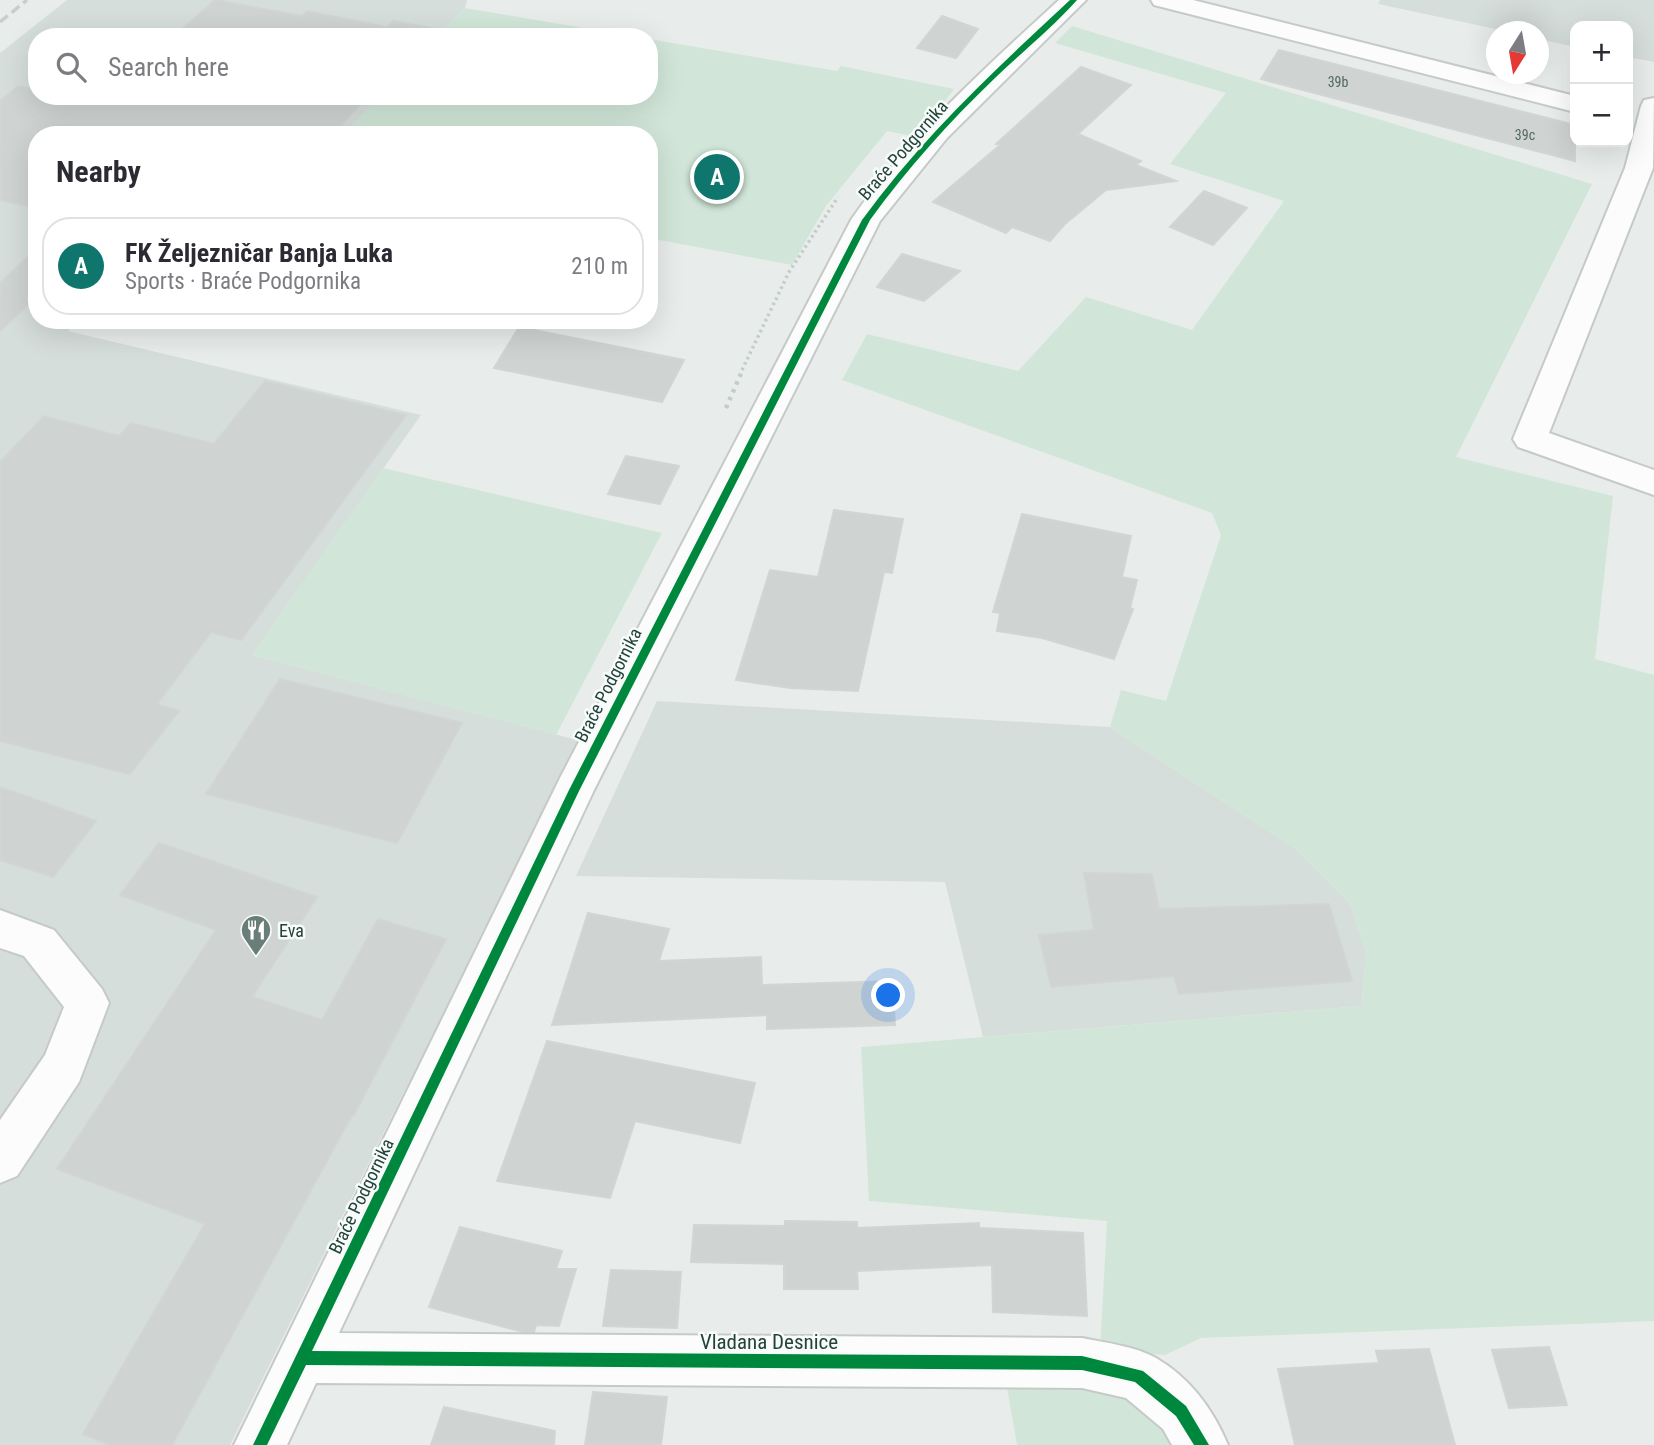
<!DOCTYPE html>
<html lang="en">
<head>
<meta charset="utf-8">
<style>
  :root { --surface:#fff; --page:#f7f7f7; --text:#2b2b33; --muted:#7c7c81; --line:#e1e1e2; --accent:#0f766e }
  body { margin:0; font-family:"Roboto Condensed",sans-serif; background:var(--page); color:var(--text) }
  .controls { position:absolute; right:21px; top:21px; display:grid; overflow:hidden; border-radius:14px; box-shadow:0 7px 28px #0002 }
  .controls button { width:63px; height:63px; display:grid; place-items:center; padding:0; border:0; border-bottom:2px solid var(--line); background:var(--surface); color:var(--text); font:35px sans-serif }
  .compass { position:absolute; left:1486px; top:21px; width:63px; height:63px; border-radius:50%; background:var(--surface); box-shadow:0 7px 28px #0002; rotate:191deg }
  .you { position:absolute; left:889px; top:996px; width:24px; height:24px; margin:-18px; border:5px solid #fff; border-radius:50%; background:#1a73e8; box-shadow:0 0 0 10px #1a73e833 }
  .badge { display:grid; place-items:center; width:46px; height:46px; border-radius:50%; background:var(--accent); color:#fff; font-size:23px; font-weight:700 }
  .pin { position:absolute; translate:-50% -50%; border:4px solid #fff; box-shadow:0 2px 7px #0006 }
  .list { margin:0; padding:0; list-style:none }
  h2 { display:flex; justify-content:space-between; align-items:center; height:91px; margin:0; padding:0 28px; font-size:30px }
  h2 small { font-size:23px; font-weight:400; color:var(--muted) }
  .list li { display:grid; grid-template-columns:46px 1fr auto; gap:21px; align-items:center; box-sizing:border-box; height:98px; margin:0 14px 14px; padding:0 14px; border:2px solid var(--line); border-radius:28px }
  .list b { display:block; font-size:26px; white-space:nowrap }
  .list p { margin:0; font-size:23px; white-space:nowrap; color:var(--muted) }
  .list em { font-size:23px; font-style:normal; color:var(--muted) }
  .icon { flex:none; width:38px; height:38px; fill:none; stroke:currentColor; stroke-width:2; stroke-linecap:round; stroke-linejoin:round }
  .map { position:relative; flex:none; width:1654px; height:1445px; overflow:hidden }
  .search { position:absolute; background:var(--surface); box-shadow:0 7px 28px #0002; left:28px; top:28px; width:630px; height:77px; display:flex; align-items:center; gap:18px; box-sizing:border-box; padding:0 24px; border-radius:28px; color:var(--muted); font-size:26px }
  .panel { position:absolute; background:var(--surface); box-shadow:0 7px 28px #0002; left:28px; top:126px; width:630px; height:203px; border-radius:28px }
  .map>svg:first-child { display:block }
</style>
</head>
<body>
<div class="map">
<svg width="1654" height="1445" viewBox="0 0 1654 1445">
  <rect width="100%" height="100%" fill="#e8edeb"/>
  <path fill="#d6dedb" d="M67 0H467L465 8 437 37H37V96H380L343 135H37V320H78L68 331 421 415 252 655 581 741 380 1140 230 1445H0V53Z
    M1380 0H1654V62L1628 57V26H1575V47L1539 39 1538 32 1505 31 1378 4Z
    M657 701 1110 727 1297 850 1350 903 1366 952 1362 1006 983 1037 945 882 576 876Z"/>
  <path fill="#d1e6d8" d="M465 8 637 37H437Z
    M1072 26 1592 184 1456 457 1613 496 1595 659 1654 675V1321L1201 1338 1165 1355 1100 1351 1107 1221 869 1201 861 1047 1362 1006 1366 952 1350 903 1297 850 1110 727 1121 690 1166 701 1221 535 1212 513 842 380 867 334 1018 371 1086 297 1192 330 1284 201 1170 164 1226 93 1055 43Z
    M649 39 837 71 841 66 954 89 917 137 887 131 826 206 792 265 649 238V135H343L380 96H649Z
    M383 468 662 533 556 735 252 655Z
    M1006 1382C1042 1385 1115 1385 1143 1407 1156 1417 1166 1432 1174 1445H1017Z"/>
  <path fill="#cfd4d2" stroke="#d1d6d4" stroke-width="2" d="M215 0 302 16 307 11 387 27 393 21 431 28 423 37H173Z
    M942 16 978 29 956 58 917 48Z
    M1279 50 1575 125V161L1261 79Z
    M1081 67 1131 85 1078 134 1141 161 1136 165 1176 181 1106 190 1065 224 1050 241 1012 227 1006 233 933 202 1000 145 996 144Z
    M18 86 37 90V96H368L332 135H162L144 131 139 135H37V208L0 200V101Z
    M1204 191 1247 208 1213 245 1170 227Z
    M37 248V296L0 331V283Z
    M902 254 960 271 924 301 877 287Z
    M519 327 684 360 662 402 494 368Z
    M265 381 406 415 241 640 211 632 157 704 179 711 130 774 0 741V462L44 416 119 436 131 423 214 444Z
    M626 456 679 466 660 504 608 494Z
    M834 510 903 519 892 573 884 572 858 691 790 688 736 680 770 570 818 577Z
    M1022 514 1131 536 1122 577 1137 580 1130 608 1133 609 1114 659 1042 638 997 631 1000 613 993 612Z
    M280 679 462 723 397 843 206 794Z
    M0 787 96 821 53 877 0 860Z
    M159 843 317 897 252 997 322 1020 378 919 446 939 354 1115H352L172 1445H110L83 1434 205 1224 57 1169 216 930 120 895Z
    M1084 873 1152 874 1159 909 1329 904 1352 981 1179 994 1174 976 1051 987 1039 935 1094 930Z
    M588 913 669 929 659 961 761 957 762 985 892 981 895 1025 767 1029V1015L552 1025Z
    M547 1041 755 1083 740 1143 635 1121 610 1198 497 1181Z
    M785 1221 857 1222V1228L979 1223V1228L1083 1233 1087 1316 993 1312 992 1265 857 1271 858 1289H784V1264L691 1262 694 1225 785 1226Z
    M460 1227 562 1251 556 1269H576L559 1326 536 1325 534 1332H523L429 1307Z
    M611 1270 681 1272 677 1328 603 1326Z
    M1549 1347 1567 1405 1509 1408 1492 1350Z
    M1429 1349 1455 1445H1295L1278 1369 1379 1363 1376 1351Z
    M593 1392 667 1397 661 1445H585Z
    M444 1407 555 1431 554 1445H431Z"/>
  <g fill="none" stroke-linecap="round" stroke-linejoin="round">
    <g stroke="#c5cac8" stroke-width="4">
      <path id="minor" d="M1059 0H1086L947 138 880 221 594 790 339 1333 1082 1338C1106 1343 1135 1346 1156 1358 1190 1378 1213 1409 1228 1445H1172L1163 1429 1126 1398 1082 1388 316 1383 287 1445H234L560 778 851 220C909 136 985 68 1059 0Z
        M1151 0H1193L1575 96V112L1154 5Z
        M1654 98 1653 168 1549 433 1654 470V495L1518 447 1513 439 1625 168 1641 106 1644 100Z
        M0 910 54 930 102 989 109 1003 79 1082 17 1176 0 1183V1120L45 1055 64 1007 24 956 0 948Z"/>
    </g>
    <path stroke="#c3ccca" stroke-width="3.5" stroke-dasharray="2.5 3.5" stroke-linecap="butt" d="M742 370 789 272 838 197"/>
    <path stroke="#c3ccca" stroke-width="4.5" stroke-dasharray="3.5 5" stroke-linecap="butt" d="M726 408 743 369"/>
    <use href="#minor" fill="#fcfcfc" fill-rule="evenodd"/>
    <path stroke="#c9cdcc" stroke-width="3.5" stroke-dasharray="10 5" stroke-linecap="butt" d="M0 22 27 0"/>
    <g stroke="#f7fbf9" stroke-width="5">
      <path id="cycleway" d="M1070 0H1077C1052 28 1022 52 995 78 949 122 907 169 870 220L579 791 312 1351 1082 1356 1143 1371 1186 1406 1209 1445H1194L1176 1416 1135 1382 1082 1370 306 1365 267 1445H253L569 790 862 220C922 137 996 69 1070 0Z"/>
    </g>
    <use href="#cycleway" fill="#00873e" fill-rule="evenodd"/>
  </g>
  <defs>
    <g id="restaurant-pin" transform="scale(1.575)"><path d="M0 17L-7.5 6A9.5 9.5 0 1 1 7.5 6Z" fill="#697e78" stroke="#f7fbf9"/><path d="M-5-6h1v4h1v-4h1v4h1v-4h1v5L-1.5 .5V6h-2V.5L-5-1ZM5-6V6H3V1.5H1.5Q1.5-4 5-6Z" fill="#fff"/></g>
  </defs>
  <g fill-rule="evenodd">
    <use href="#restaurant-pin" x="256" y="930"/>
  </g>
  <g text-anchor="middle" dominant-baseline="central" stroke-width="5" stroke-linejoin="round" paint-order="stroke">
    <g font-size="14" fill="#506761">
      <text x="1338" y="82">39b</text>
      <text x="1525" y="135">39c</text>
    </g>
    <g font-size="18" fill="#24423a" stroke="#f7fbf9">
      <text transform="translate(903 150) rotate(-49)">Braće Podgornika</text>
      <text transform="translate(608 685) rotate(-63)">Braće Podgornika</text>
      <text transform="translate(361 1196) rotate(-64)">Braće Podgornika</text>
    </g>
    <g font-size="18" fill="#24423a" stroke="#f7fbf9" text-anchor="start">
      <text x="279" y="930">Eva</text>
    </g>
    <g font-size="21" fill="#24423a" stroke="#f7fbf9">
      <text x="769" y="1342">Vladana Desnice</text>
    </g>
  </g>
</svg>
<div class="controls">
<button>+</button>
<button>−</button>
</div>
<svg class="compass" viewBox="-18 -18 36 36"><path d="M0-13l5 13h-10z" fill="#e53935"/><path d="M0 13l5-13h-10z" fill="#7c7c81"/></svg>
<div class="you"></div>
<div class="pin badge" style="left:717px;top:177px">A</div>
<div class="search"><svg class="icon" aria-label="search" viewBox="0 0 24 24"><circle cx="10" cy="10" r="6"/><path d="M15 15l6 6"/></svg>Search here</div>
<section class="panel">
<h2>Nearby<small></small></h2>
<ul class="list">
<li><span class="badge">A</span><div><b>FK Željezničar Banja Luka</b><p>Sports · Braće Podgornika</p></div><em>210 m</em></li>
</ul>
</section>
</div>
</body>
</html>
